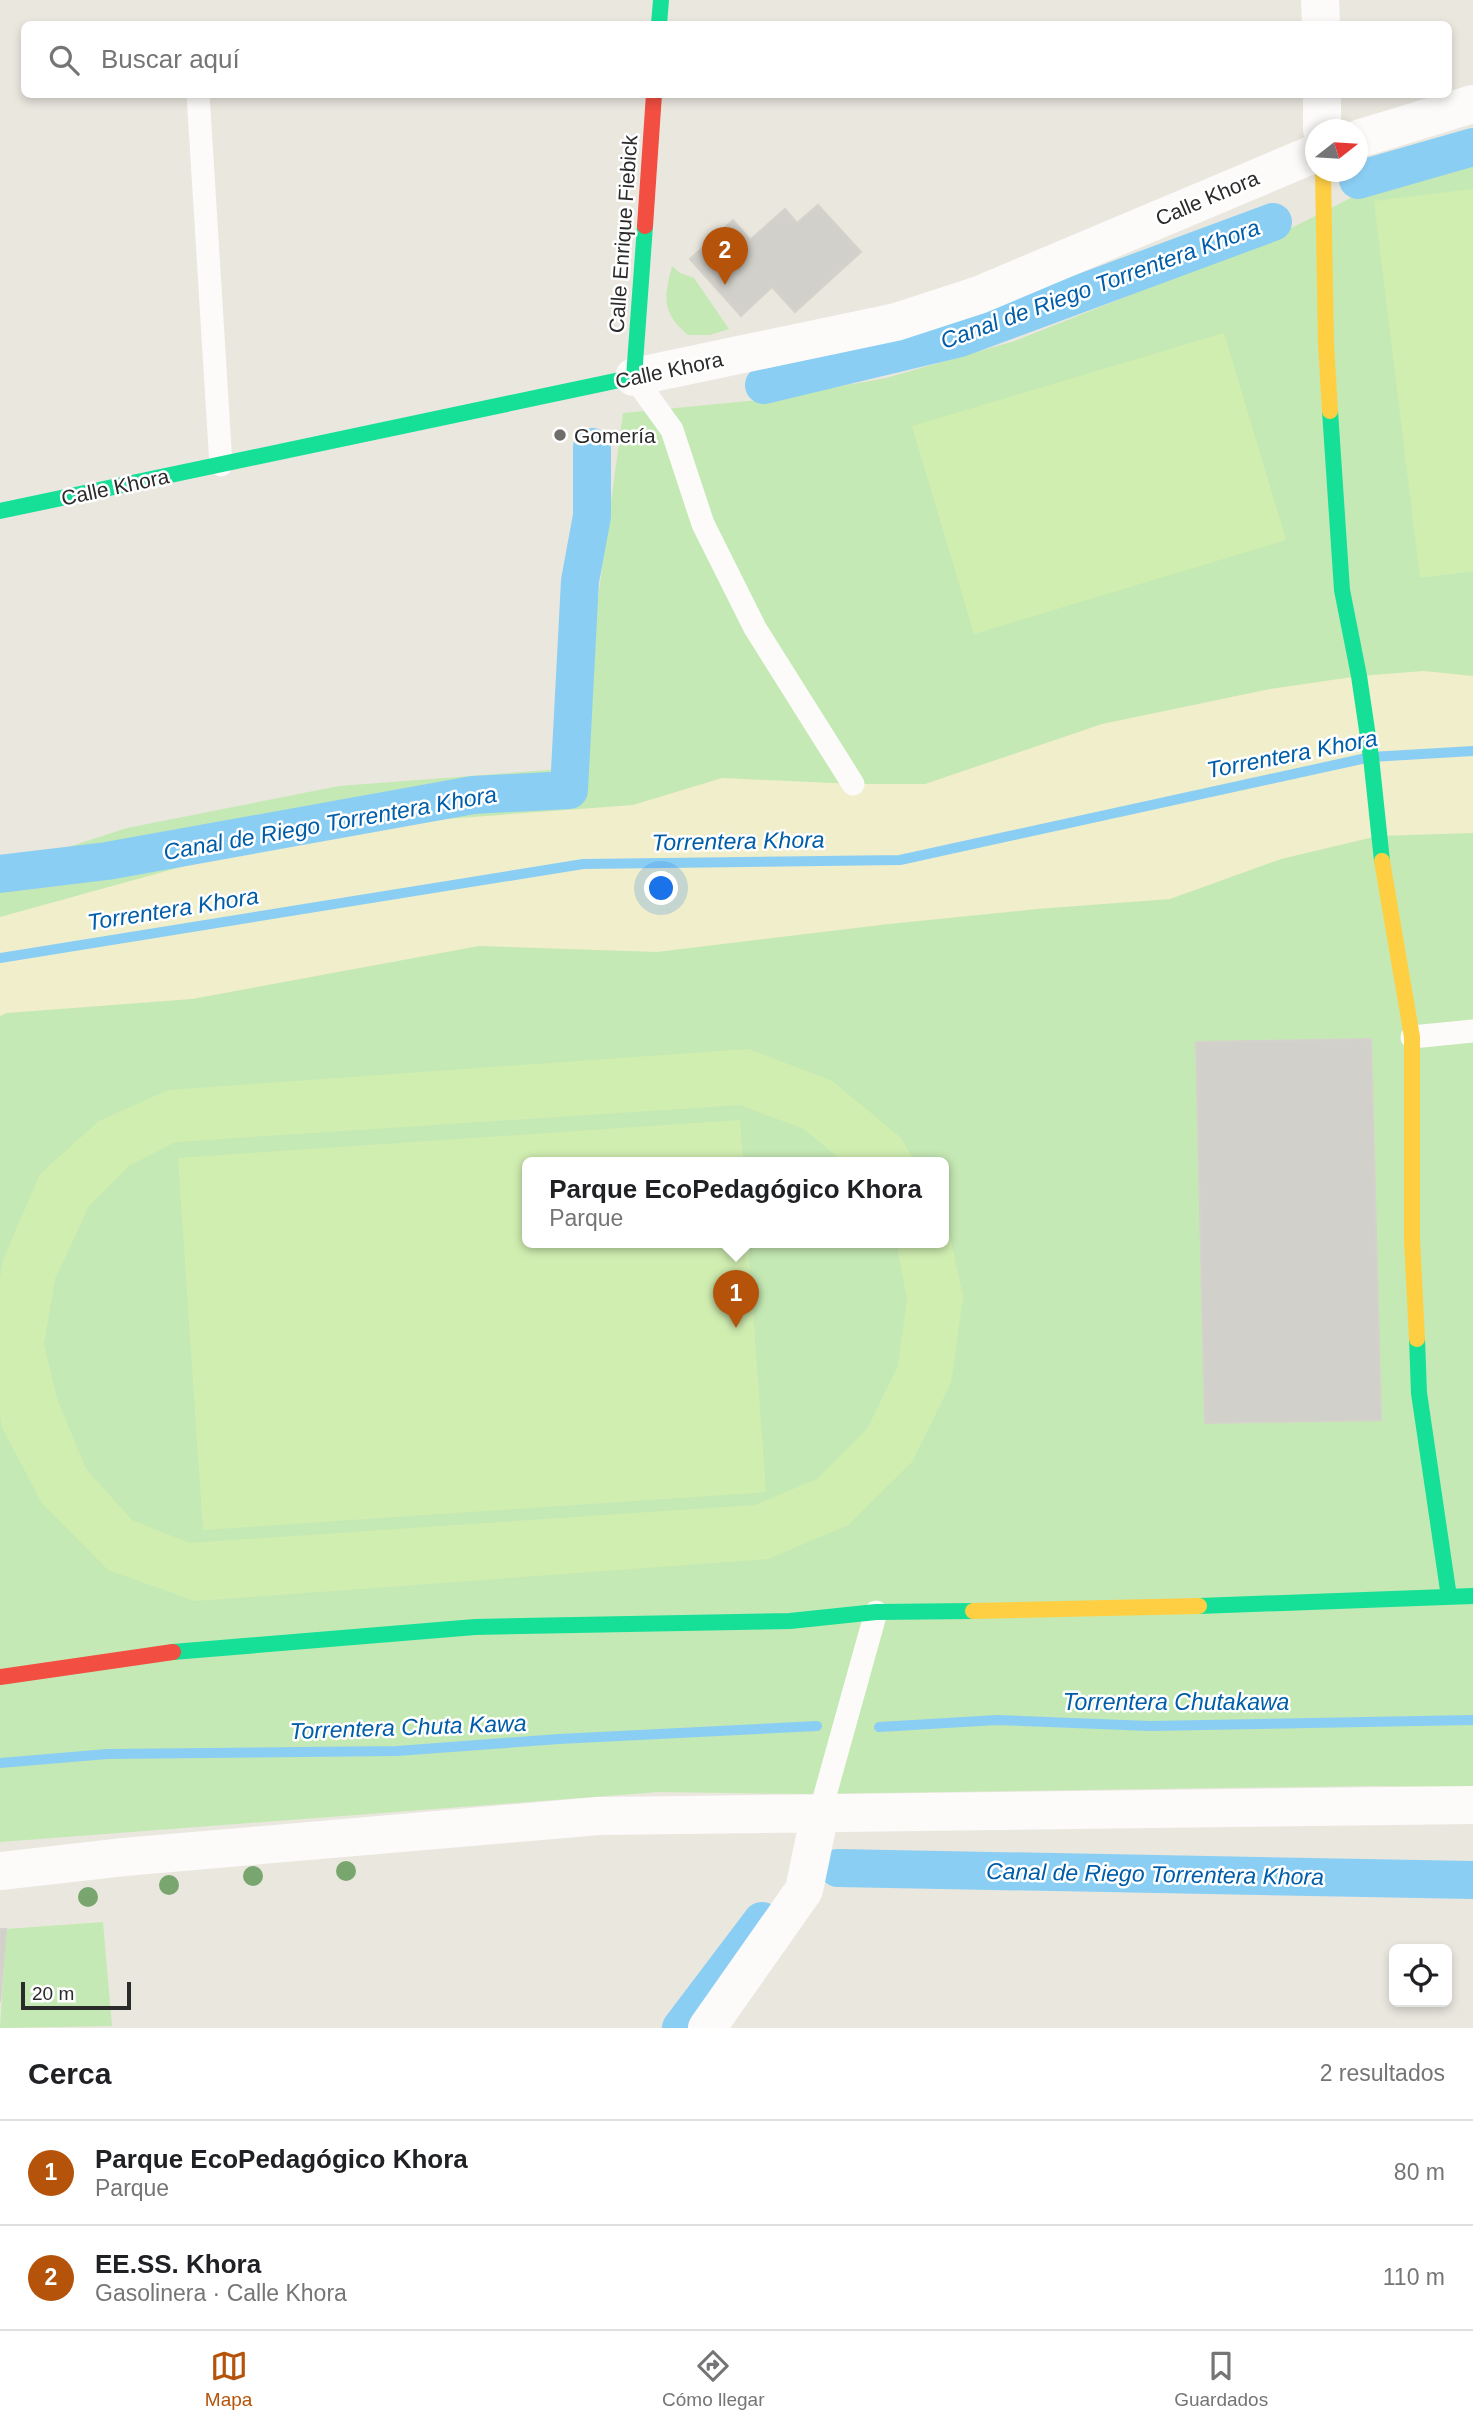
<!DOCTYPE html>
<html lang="es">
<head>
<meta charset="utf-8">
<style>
  :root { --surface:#fff; --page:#f2f2f2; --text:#202124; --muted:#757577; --line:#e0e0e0; --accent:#b45309 }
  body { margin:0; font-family:Helvetica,sans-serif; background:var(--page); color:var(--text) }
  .controls { position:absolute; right:21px; bottom:21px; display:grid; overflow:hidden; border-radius:10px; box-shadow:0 4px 10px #0003 }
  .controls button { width:63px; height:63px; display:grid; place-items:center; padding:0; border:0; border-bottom:2px solid var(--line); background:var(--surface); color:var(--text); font:35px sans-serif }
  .compass { position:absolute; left:1305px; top:119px; width:63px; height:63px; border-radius:50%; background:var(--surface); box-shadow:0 4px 10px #0003; rotate:73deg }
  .scale { position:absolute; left:21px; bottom:18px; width:110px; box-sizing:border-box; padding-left:7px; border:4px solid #2b2b2b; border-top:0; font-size:19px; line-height:24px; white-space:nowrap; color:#2b2b2b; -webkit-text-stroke:5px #fff; paint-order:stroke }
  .you { position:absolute; left:662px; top:889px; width:24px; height:24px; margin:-18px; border:5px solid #fff; border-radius:50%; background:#1a73e8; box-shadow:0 0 0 10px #1a73e833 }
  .badge { display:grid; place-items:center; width:46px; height:46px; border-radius:50%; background:var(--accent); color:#fff; font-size:23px; font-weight:700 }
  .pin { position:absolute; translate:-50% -58px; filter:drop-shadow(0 2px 4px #0008) }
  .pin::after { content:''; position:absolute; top:37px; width:24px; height:21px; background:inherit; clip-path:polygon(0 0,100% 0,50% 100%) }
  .popup { position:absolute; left:522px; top:1157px; width:427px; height:91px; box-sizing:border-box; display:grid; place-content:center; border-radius:10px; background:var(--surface); filter:drop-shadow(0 2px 5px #0005); font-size:23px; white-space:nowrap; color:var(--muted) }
  .popup b { font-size:26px; color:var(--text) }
  .popup::after { content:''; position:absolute; left:50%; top:100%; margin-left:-14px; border:14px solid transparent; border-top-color:var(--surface) }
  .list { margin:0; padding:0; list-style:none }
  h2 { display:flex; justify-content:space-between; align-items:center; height:91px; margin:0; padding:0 28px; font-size:30px }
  h2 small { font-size:23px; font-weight:400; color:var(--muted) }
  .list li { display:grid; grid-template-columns:46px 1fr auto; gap:21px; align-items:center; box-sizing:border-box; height:105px; padding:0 28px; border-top:2px solid var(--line) }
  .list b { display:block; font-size:26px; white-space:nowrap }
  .list p { margin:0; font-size:23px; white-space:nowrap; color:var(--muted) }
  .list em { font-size:23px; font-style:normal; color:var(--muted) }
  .icon { flex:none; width:38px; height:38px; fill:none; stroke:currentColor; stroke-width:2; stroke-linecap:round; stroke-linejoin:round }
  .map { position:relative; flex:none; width:1473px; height:2028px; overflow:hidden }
  .search { position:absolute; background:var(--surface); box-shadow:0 4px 10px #0003; left:21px; right:21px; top:21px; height:77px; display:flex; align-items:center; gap:18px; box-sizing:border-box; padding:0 24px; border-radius:10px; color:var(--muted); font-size:26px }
  .sheet { height:301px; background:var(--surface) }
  nav { display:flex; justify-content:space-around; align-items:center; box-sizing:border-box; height:98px; border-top:2px solid var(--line); background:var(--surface); font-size:19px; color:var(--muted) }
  nav a { display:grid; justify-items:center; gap:4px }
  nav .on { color:var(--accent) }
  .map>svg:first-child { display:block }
</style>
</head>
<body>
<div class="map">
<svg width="1473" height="2028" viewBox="0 0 1473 2028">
  <rect width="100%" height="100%" fill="#eae7df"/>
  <path fill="#c5e9b4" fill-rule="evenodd" d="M1473 162V1787L1368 1786 807 1794 659 1792 0 1842V869L127 828 339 786 575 768 623 413 770 399 886 378 1015 341 1268 240 1370 188ZM528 1162H944V1242H528Z
    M672 266 680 273 694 278 729 329 710 335H688C661 312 664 298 672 266Z
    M103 1922 112 2026 0 2028 6 1929Z"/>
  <path fill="#f1eecb" d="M1424 671 1473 676V833L1378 836 1281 859 1170 899 1037 909 889 924 657 952 479 946 192 999 7 1013 0 1016V917L264 844 419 821 633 805 722 778 853 784H925L1102 724 1270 689 1359 676Z"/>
  <path fill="#d1eeb1" d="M1473 189V571L1420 578 1374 201Z
    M1224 333 1286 540 974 634 912 426Z
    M749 1049 832 1081 900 1137 915 1162H844L804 1129 740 1105 175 1142 129 1166 89 1206 55 1279 44 1344 57 1399 86 1469 132 1520 189 1543 755 1505 817 1479 867 1429 898 1366 907 1299 896 1242H944V1210L963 1296 951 1383 912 1462 848 1525 768 1559 195 1601 108 1570 42 1503 2 1428 0 1414V1277L3 1260 40 1174 99 1121 168 1090Z
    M740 1120 743 1162H528V1242H748L766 1492 203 1530 178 1158Z"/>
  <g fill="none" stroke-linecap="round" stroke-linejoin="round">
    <path stroke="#8bcef3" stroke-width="10" d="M0 958 583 864 900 860 1371 757 1473 751
      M879 1727 997 1720 1150 1726 1473 1720
      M0 1763 107 1754 397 1751 559 1739 817 1726"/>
    <path stroke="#8bcef3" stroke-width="38" d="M1358 180 1473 147
      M764 385 960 338 1273 222
      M0 874 107 861 473 795 569 790 580 581 592 516V447
      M838 1868 1473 1880
      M681 2028 762 1921"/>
  </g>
  <path fill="#d2d0ca" stroke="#d5d2cb" stroke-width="2" d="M818 205 861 252 795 312 772 287 741 316 690 259 733 220 750 240 785 209 797 223Z
    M1371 1039 1381 1420 1205 1423 1196 1042Z
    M0 1929H6L0 2002Z"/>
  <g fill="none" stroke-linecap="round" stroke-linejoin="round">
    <path stroke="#fcfbfa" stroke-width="23" d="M198 94 221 465
      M634 377 672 430 703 524 755 628 853 784
      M1412 1037 1473 1031
      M820 1813 876 1612"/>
    <path stroke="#fcfbfa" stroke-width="38" d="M1320 0 1321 24
      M1322 94V130
      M1358 139 1473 104
      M634 377 896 322 979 295 1316 153
      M0 1871 124 1857 599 1816 1473 1805
      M707 2028 804 1890 820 1813"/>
    <path stroke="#16e098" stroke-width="16" d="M659 24 661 0
      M1330 411 1342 590 1359 676 1371 757 1382 861
      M0 511 634 377 645 226
      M1417 1339 1419 1393 1449 1597
      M1199 1606 1473 1596
      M173 1652 475 1627 790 1621 876 1612 973 1611"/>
    <path stroke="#ffcf43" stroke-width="16" d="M1323 172 1326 344 1330 411
      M1382 861 1412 1037V1239L1417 1339
      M973 1611 1199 1606"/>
    <path stroke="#f24e42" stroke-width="16" d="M645 226 654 94
      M0 1677 173 1652"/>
  </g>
  <g fill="#79a66e">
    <circle cx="346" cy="1871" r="10"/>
    <circle cx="253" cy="1876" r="10"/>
    <circle cx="169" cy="1885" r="10"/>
    <circle cx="88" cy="1897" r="10"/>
  </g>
  <circle fill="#6e6d6a" stroke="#fff" stroke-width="2.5" cx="560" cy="435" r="7"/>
  <g text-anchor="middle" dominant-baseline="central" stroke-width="5" stroke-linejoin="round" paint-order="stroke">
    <g font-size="21" fill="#2b2b2b" stroke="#fff">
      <text transform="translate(1207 198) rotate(-23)">Calle Khora</text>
      <text transform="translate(623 234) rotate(-86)">Calle Enrique Fiebick</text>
      <text transform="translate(669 370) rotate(-12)">Calle Khora</text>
      <text transform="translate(115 487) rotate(-12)">Calle Khora</text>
    </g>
    <g font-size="21" fill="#2b2b2b" stroke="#fff" text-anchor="start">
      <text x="574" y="435">Gomería</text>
    </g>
    <g font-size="23" font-style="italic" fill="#005da9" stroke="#fff">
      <text transform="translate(1100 284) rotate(-20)">Canal de Riego Torrentera Khora</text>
      <text transform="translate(1292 754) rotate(-11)">Torrentera Khora</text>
      <text transform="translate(330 823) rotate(-10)">Canal de Riego Torrentera Khora</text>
      <text transform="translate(738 841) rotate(-1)">Torrentera Khora</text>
      <text transform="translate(173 909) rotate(-9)">Torrentera Khora</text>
      <text x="1176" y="1702">Torrentera Chutakawa</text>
      <text transform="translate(408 1727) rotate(-2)">Torrentera Chuta Kawa</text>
      <text transform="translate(1155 1874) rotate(1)">Canal de Riego Torrentera Khora</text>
    </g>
  </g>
</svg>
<div class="controls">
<button><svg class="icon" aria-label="locate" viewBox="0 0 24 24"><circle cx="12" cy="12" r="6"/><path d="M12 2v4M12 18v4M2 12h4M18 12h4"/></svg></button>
</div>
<svg class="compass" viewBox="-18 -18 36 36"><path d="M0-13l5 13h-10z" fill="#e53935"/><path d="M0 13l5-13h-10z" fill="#757577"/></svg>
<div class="scale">20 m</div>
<div class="you"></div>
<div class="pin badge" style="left:736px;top:1328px">1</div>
<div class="popup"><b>Parque EcoPedagógico Khora</b>Parque</div>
<div class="pin badge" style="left:725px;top:285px">2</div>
<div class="search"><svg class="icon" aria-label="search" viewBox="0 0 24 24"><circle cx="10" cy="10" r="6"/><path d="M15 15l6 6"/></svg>Buscar aquí</div>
</div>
<section class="sheet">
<h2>Cerca<small>2 resultados</small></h2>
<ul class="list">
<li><span class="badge">1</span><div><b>Parque EcoPedagógico Khora</b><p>Parque</p></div><em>80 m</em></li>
<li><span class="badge">2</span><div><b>EE.SS. Khora</b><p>Gasolinera · Calle Khora</p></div><em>110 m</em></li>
</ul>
</section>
<nav>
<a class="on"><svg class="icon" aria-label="map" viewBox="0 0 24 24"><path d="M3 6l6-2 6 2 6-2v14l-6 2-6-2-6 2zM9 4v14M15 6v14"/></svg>Mapa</a>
<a><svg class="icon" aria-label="directions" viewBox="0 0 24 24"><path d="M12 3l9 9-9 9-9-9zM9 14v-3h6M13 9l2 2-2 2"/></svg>Cómo llegar</a>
<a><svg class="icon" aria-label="saved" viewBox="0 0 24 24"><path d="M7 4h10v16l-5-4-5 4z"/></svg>Guardados</a>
</nav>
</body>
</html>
